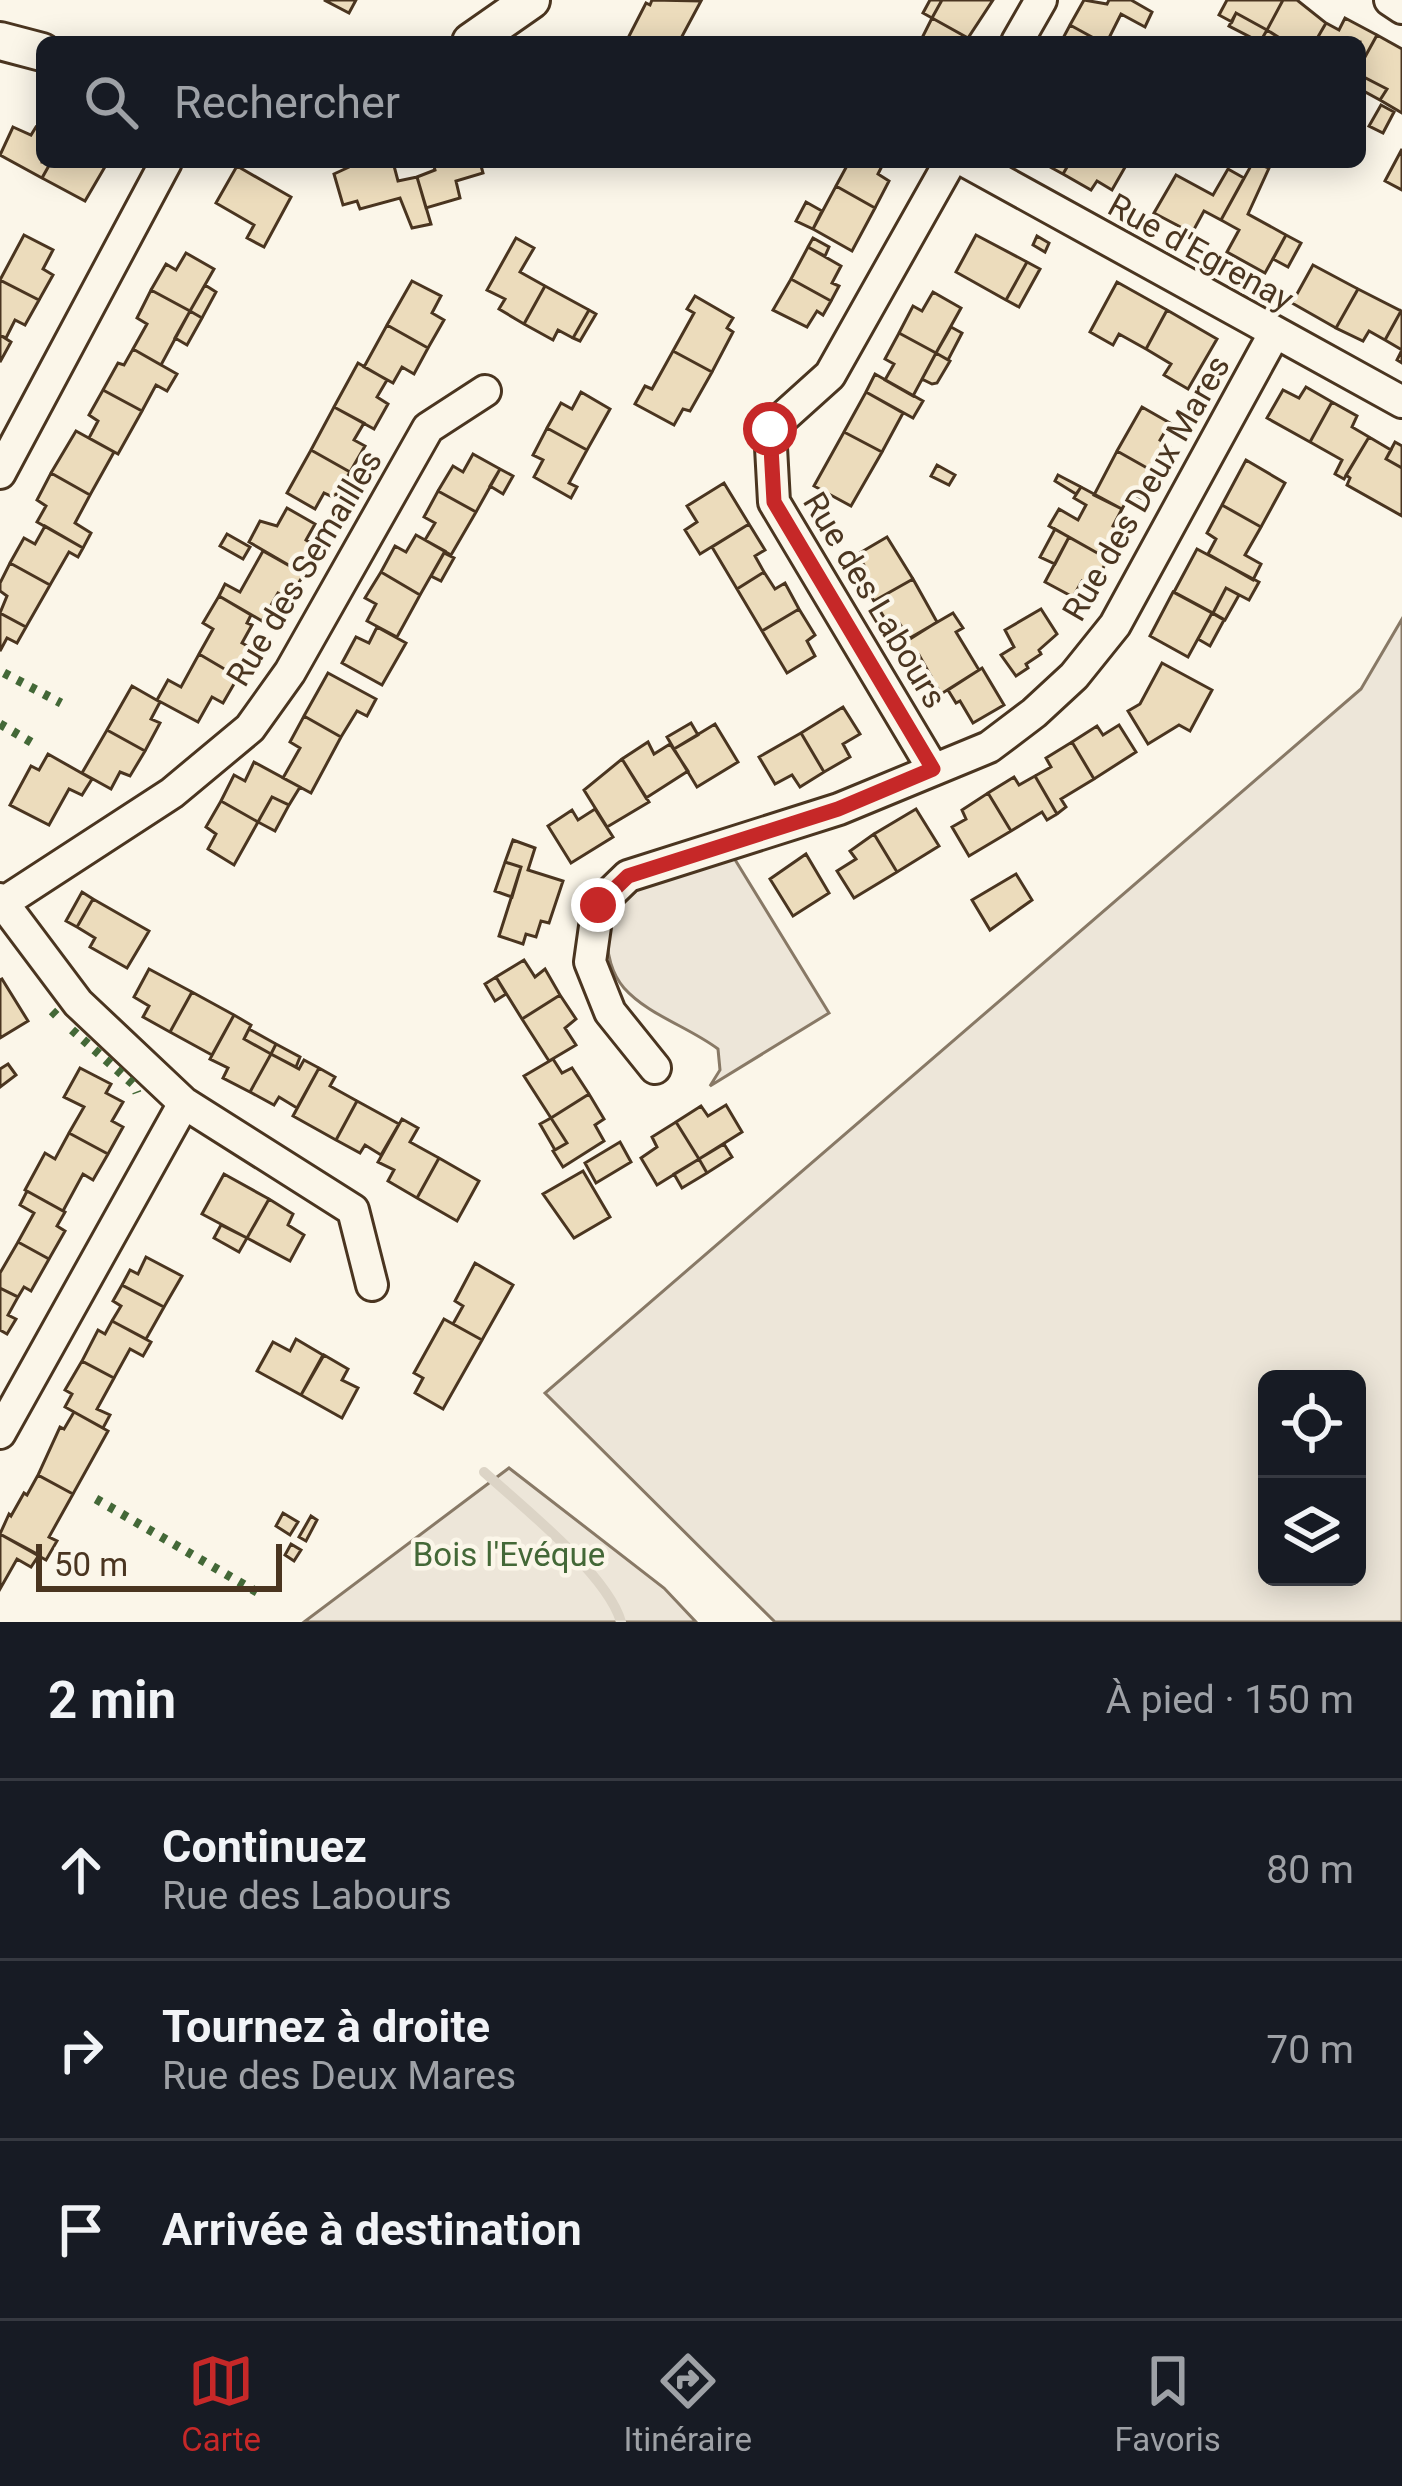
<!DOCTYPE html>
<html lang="fr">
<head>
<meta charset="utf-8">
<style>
  :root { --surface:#171b24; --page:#20242c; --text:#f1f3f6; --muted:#9ea1a6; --line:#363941; --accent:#c62828 }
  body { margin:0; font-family:Roboto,sans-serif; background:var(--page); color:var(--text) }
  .controls { position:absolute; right:36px; bottom:36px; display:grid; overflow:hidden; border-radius:18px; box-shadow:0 6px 30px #0003 }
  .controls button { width:108px; height:108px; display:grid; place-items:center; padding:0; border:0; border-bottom:3px solid var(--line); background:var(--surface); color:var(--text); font:60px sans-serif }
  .scale { position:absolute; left:36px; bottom:30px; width:246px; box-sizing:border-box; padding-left:12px; border:6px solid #4a3520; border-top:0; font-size:33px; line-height:42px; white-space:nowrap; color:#4a3520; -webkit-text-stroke:9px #fbf6e9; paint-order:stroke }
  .stop { position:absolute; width:36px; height:36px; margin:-27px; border:9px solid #c62828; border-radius:50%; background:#fff }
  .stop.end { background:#c62828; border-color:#fff; box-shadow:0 3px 12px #0008 }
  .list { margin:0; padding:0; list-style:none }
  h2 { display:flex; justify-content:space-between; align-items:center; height:156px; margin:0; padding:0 48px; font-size:51px }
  h2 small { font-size:39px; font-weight:400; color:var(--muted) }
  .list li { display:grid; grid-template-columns:78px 1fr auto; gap:36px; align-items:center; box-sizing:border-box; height:180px; padding:0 48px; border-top:3px solid var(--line) }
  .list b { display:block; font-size:45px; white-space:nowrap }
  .list p { margin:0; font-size:39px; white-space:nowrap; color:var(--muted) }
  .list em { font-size:39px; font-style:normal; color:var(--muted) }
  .icon { flex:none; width:66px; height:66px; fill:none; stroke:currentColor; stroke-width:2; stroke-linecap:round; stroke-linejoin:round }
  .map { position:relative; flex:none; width:1402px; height:1622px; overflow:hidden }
  .search { position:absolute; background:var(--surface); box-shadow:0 6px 30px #0003; left:36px; right:36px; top:36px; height:132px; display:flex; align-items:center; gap:30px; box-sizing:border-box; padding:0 42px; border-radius:18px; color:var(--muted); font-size:45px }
  .sheet { height:696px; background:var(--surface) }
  nav { display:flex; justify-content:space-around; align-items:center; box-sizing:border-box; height:168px; border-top:3px solid var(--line); background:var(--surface); font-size:33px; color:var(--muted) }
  nav a { display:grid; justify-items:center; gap:6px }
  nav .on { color:var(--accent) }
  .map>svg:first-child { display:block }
</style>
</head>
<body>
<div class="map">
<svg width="1402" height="1622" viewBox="0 0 1402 1622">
  <rect width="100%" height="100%" fill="#fbf6e9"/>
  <path fill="#ede6d9" stroke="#887966" stroke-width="3" fill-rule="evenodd" d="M1402 619V1622H775L545 1393 1361 689ZM1267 1379H1357V1577H1267Z
    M734 858 829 1013 710 1086 720 1070 718 1049C689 1027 648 1015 624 988 612 974 606 953 608 936 615 877 688 871 734 858Z
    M509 1468 664 1588 696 1622H304Z"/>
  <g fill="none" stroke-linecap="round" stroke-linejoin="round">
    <path stroke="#dcd4c6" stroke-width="10" d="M484 1472C522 1506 608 1575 621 1622"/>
  </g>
  <path fill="#ecdcbc" stroke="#4a3520" stroke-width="3" d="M324 0H356L349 13Z
    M652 0 701 1 679 42H626L646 3 650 5Z
    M930 0H942L932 18 923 13Z
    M942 0H993L968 38 932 18Z
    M1084 0 1107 4 1109 0H1131L1152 12 1145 27 1121 14 1107 42H1101L1070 25Z
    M1227 0H1283L1267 30 1236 13 1232 22 1219 15Z
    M1283 0H1297L1326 23 1315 42H1286L1267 30Z
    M1236 13 1267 30 1260 42 1229 26Z
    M932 18 968 38 966 42H920Z
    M1345 18 1377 35 1360 66V42H1315L1326 23 1339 30Z
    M1070 25 1101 42H1061Z
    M1267 30 1286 42H1260Z
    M1377 35 1402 49V113L1380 100 1387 89 1360 75V66Z
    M1360 75 1387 89 1380 100 1360 89Z
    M1381 105 1394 112 1383 133 1369 126Z
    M13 127 31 135 36 127 42 130V162H51L42 178 0 155Z
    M1402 149V190L1385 181Z
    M51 162H101L106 165 85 201 42 178Z
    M360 162H393L398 181 417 177 431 224 412 228 400 198 360 209 357 201 343 205 334 174Z
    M433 162H480L483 173 456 181 460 198 426 208 417 177 435 170Z
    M849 162H884L878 174 889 181 875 208 836 186Z
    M1041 162H1070L1063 174Z
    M1070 162H1128L1112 190 1097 181 1091 190 1063 174Z
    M1253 162 1269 168 1248 214 1286 235 1265 273 1227 252 1239 230 1221 220Z
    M237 166 291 197 264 247 247 238 254 225 216 203Z
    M1228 169 1244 178 1221 220 1204 211 1192 233 1154 213 1176 175 1213 195Z
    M836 186 875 208 852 251 813 229Z
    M806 202 822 211 813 229 796 221Z
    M24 235 53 250 43 269 53 275 39 300 0 280Z
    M976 235 1027 262 1006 300 956 272Z
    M1286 235 1301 243 1288 267 1273 259Z
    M1037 236 1049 243 1045 252 1033 245Z
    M516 238 534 248 520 272 545 286 524 324 499 309 505 299 487 290Z
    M813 238 829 247 825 256 808 247Z
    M808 247 841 266 832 283 839 286 831 301 791 279Z
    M186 253 214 269 190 311 151 290 166 264 176 270Z
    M1027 262 1040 269 1019 307 1006 300Z
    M1313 265 1358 289 1336 328 1292 303Z
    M791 279 831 301 823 315 817 311 807 327 773 310Z
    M0 280 39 300 25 325 15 320 6 338 0 335Z
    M412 281 441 296 432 313 444 320 428 348 387 325Z
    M1117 282 1167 310 1146 349 1119 334 1113 345 1090 332Z
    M205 285 216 292 202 318 190 311Z
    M545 286 589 310 573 338 558 330 553 340 524 324Z
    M1358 289 1401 311 1385 340 1369 331 1363 341 1336 328Z
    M151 290 190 311 161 365 133 349 147 324 137 318Z
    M933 292 961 308 936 353 899 333 913 306 922 311Z
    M695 296 733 318 727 328 733 332 712 372 673 351 694 313 687 309Z
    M589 310 596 314 580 341 573 338Z
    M1167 310 1217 339 1188 389 1164 375 1171 364 1146 349Z
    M190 311 202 318 187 345 175 338Z
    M1401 311 1402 312V363L1397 360 1402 350 1385 340Z
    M387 325 428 348 414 374 402 367 393 383 364 367Z
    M951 327 962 333 948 360 936 353Z
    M899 333 936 353 913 396 885 380 894 364 885 359Z
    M0 335 11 342 0 362Z
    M133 349 177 374 167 391 156 385 142 411 103 390 118 363 124 365Z
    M673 351 712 372 690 411 683 409 674 425 635 404 645 386 652 389Z
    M936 353 950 361 937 383 932 384 922 379Z
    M358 363 387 380 377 397 388 404 374 429 334 407Z
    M875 374 923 401 913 418 866 392Z
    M1306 387 1332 402 1310 442 1267 418 1283 390 1299 398Z
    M103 390 142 411 118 454 89 438 98 421 89 415Z
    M581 392 610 409 587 450 547 428 561 403 572 409Z
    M866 392 903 413 882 452 844 432Z
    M1332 402 1357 416 1352 427 1369 437 1344 479 1335 474 1342 460 1310 442Z
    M334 407 364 423 354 440 365 446 350 472 311 450Z
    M1142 407 1170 423 1160 440 1170 447 1156 473 1117 451Z
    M547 428 587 450 569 483 577 487 571 498 534 477 543 460 533 455Z
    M76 431 114 452 90 495 51 473Z
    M844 432 882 452 851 506 814 486Z
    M1369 437 1391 450 1386 459 1402 468V516L1347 485 1350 478 1346 475Z
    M1395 442 1402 446V468L1386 459Z
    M311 450 350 472 335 498 324 493 315 509 287 493Z
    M1117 451 1156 473 1141 498 1131 493 1122 509 1094 495Z
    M473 454 500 469 476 512 438 491 453 466 463 472Z
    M1246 460 1285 483 1261 527 1222 505Z
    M937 465 955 475 949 485 931 476Z
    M500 469 513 476 503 494 490 486Z
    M51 473 90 495 75 523 91 533 83 548 37 522 46 506 37 500Z
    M1058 475 1081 487 1076 494 1055 481Z
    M724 483 749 524 700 554 685 530 697 522 687 506Z
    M1081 487 1122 509 1113 526 1123 532 1108 559 1049 526 1059 509 1078 520 1086 505 1074 498Z
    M438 491 476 512 451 555 425 540 435 523 424 517Z
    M1222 505 1261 527 1245 555 1261 564 1253 580 1208 554 1216 539 1207 533Z
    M287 508 315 524 306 540 318 548 304 574 249 542 260 521 277 526Z
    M749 524 765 550 755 556 764 572 737 589 712 547Z
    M45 526 83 548 78 557 69 552 50 585 10 563 24 538 35 544Z
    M1055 529 1069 537 1055 564 1040 557Z
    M227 534 250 547 243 559 220 546Z
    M416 535 445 551 420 595 381 572 395 546 406 552Z
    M887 537 913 579 874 601 860 576 867 571 858 554Z
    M1069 537 1108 559 1093 586 1082 581 1073 597 1045 582Z
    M1197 549 1259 582 1249 600 1226 588 1213 613 1174 592Z
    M263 551 304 574 289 599 278 593 262 621 219 596 225 584 240 592Z
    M444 553 454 558 441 581 431 576Z
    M10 563 50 585 26 627 0 613 7 596 0 591V583Z
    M381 572 420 595 397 637 367 621 376 604 365 598Z
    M764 572 775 589 785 583 799 609 762 631 737 589Z
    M913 579 937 622 910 639 899 623 890 627 874 601Z
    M1226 588 1239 595 1225 620 1213 613Z
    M1173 592 1212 613 1188 657 1150 636Z
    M219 596 251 615 247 623 252 625 242 643 253 649 238 677 199 654 213 629 203 623Z
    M799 609 815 635 807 641 815 656 787 673 762 631Z
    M1041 609 1057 634 1039 650 1041 654 1026 664 1028 668 1016 676 1001 655 1014 647 1005 630Z
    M0 613 26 627 17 643 7 638 0 651Z
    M953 613 963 628 956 632 979 670 941 694 919 655 912 659 903 642Z
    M1212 613 1224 620 1210 646 1198 639Z
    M377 627 406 643 382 685 342 663 356 637 369 643Z
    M199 654 238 677 223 703 212 697 198 722 157 700 168 680 181 687Z
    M1162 663 1212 690 1190 731 1179 725 1148 744 1128 711 1140 704Z
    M982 668 1004 705 973 723 960 701 956 703 948 690Z
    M328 673 376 699 367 716 357 711 341 737 304 716Z
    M132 686 160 702 151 719 160 723 145 751 107 730Z
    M843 707 860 734 843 744 850 757 824 772 801 733Z
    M304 716 341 737 311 793 283 778 300 748 290 742Z
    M691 723 698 735 674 749 667 737Z
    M715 724 738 762 697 787 674 749Z
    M1119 725 1136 752 1094 779 1072 742 1097 726 1103 735Z
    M107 730 145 751 130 776 120 772 111 789 82 773Z
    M801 733 824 772 800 787 792 775 775 784 759 757Z
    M648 742 654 754 670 744 688 771 646 798 622 759Z
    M1072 742 1094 779 1061 799 1066 807 1057 814 1035 776 1051 767 1046 758Z
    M48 754 92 779 82 795 69 789 49 825 10 805 31 766 39 770Z
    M622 759 649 802 607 827 584 790Z
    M254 762 300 787 289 805 272 797 258 822 221 801 234 775 245 781Z
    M1035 776 1057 814 1047 820 1042 812 1011 831 988 793 1014 777 1019 785Z
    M988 793 1011 831 969 856 952 827 966 819 962 810Z
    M272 797 289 805 275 831 258 822Z
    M221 801 258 822 234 865 208 849 216 834 206 827Z
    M595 809 613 837 571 863 548 826 572 810 578 820Z
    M916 809 939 846 897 872 874 834Z
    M874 834 897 872 854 898 837 871 856 859 850 851Z
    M513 840 535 848 528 870 563 881 549 923 541 921 536 937 526 934 523 944 499 936 521 867 505 862Z
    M806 854 829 893 793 916 770 879Z
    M505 862 521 867 512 897 495 891Z
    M1016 874 1032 900 990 930 972 900Z
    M82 892 93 899 77 927 66 921Z
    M93 899 149 931 127 968 90 947 95 938 77 927Z
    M524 960 535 977 545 969 560 995 522 1019 496 977Z
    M149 969 192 992 170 1032 143 1017 149 1006 134 997Z
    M496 977 506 994 495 1001 485 984Z
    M2 979 28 1021 0 1038V980Z
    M192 992 234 1015 212 1055 170 1032Z
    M560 995 576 1019 565 1028 576 1045 549 1061 522 1019Z
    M234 1015 251 1025 244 1039 271 1054 250 1092 223 1078 228 1068 210 1059Z
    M249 1029 276 1044 271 1054 244 1039Z
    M276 1044 300 1057 296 1067 271 1054Z
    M271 1054 299 1069 304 1060 319 1068 297 1108 279 1097 274 1105 250 1092Z
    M553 1059 562 1073 572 1068 589 1094 551 1118 524 1076Z
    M8 1064 16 1075 0 1087V1069Z
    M80 1068 111 1084 106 1093 123 1102 112 1121 123 1127 108 1154 69 1133 84 1107 64 1097Z
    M319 1068 335 1077 330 1086 357 1101 336 1140 293 1116Z
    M589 1094 604 1119 595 1125 604 1141 563 1167 553 1151 567 1143 551 1118Z
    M357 1101 399 1124 381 1155 365 1145 360 1153 336 1140Z
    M726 1105 742 1132 699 1159 676 1122 701 1106 708 1116Z
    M551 1118 567 1143 555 1150 540 1124Z
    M402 1119 418 1128 410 1142 439 1158 417 1198 388 1181 394 1170 378 1162Z
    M676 1122 699 1159 657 1185 641 1158 657 1147 652 1137Z
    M69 1133 108 1154 93 1180 83 1174 63 1211 25 1190 45 1153 55 1159Z
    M620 1142 631 1162 596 1183 585 1163Z
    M724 1144 732 1157 707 1173 699 1159Z
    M439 1158 479 1181 457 1221 417 1198Z
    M699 1159 707 1173 682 1188 674 1174Z
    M583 1171 610 1217 574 1238 543 1194Z
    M224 1174 269 1199 247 1238 202 1214Z
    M27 1191 65 1212 57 1226 65 1231 49 1259 18 1242 34 1213 20 1205Z
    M269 1199 293 1214 288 1225 304 1235 290 1261 247 1238Z
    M221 1225 247 1238 239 1252 214 1238Z
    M18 1242 49 1259 31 1291 24 1287 18 1297 0 1288V1273Z
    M146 1257 182 1276 164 1307 122 1285 130 1270 138 1274Z
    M475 1263 513 1285 482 1340 453 1324 463 1306 455 1301Z
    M122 1285 164 1307 146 1339 112 1321 121 1306 113 1301Z
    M0 1288 18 1297 8 1315 16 1319 7 1334 0 1330Z
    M444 1319 482 1340 443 1409 415 1393 423 1378 414 1373Z
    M112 1321 151 1342 143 1356 130 1349 114 1378 82 1361 98 1330 105 1334Z
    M296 1339 323 1355 301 1395 257 1371 273 1342 290 1351Z
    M324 1355 348 1369 342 1380 358 1388 342 1418 301 1395Z
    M82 1361 114 1378 97 1409 110 1415 103 1428 65 1407 72 1394 65 1390Z
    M74 1412 108 1431 73 1494 38 1475 60 1427 64 1429Z
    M38 1475 73 1494 49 1537 57 1541 46 1560 0 1534 9 1514 11 1516 24 1493 27 1495Z
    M283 1513 298 1522 290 1535 276 1526Z
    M311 1516 317 1520 306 1541 299 1537Z
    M0 1534 39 1555 31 1567 17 1559 0 1589Z
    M291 1544 301 1550 294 1561 285 1555Z"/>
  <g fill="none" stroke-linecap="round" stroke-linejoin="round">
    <g stroke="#4a3520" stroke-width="36">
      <path id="minor" d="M1390 0 1402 8
        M1017 42 1041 0
        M967 162 1402 402
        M0 473 166 162
        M933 769 774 502 770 429 830 375 950 162
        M0 899 78 1003 184 1103 353 1210 372 1285
        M3 903 172 793 250 728 290 672 428 428 485 391
        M655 1068 610 1012 590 962 598 905 628 876 839 809 989 747 1034 713 1074 676 1115 625 1274 334
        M0 1433 184 1103"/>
    </g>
    <g stroke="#4a3520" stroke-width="42">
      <path id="tertiary" d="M0 41 42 52
        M471 42 531 0"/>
    </g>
    <use href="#minor" stroke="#fbf6e9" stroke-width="30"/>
    <use href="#tertiary" stroke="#fbf6e9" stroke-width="36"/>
    <path stroke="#436837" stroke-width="9" stroke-dasharray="6 9" stroke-linecap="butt" d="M4 673 61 703
      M0 724 38 746
      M52 1011 62 1021
      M72 1030 134 1085 137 1093
      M96 1499 262 1595"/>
  </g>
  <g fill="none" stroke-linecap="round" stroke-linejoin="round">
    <path stroke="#c62828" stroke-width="15" d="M598 905 628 876 838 809 933 769 774 502 770 429"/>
  </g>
  <g text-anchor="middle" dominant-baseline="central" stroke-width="9" stroke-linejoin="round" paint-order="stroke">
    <g font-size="33" fill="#4a3520" stroke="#fbf6e9">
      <text transform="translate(1201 252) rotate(29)">Rue d'Egrenay</text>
      <text transform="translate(1146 488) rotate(-60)">Rue des Deux Mares</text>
      <text transform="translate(304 568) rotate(-59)">Rue des Semailles</text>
      <text transform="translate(875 600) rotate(59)">Rue des Labours</text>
    </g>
    <g font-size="33" fill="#436837" stroke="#fbf6e9">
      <text x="509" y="1554">Bois l'Evéque</text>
    </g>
  </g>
</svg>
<div class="controls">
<button><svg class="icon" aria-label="locate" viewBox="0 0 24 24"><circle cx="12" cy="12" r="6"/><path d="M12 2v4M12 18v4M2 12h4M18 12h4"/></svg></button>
<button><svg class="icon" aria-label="layers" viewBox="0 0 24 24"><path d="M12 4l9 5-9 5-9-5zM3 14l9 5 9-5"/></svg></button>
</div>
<div class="scale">50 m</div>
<div class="stop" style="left:770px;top:429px"></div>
<div class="stop end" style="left:598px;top:905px"></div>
<div class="search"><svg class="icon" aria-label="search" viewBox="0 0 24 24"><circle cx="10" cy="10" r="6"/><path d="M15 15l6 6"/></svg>Rechercher</div>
</div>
<section class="sheet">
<h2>2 min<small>À pied · 150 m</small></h2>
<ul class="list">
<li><svg class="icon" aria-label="ahead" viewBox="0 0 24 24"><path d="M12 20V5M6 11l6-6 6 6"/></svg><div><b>Continuez</b><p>Rue des Labours</p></div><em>80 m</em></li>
<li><svg class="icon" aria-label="right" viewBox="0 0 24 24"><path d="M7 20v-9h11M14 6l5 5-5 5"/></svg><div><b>Tournez à droite</b><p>Rue des Deux Mares</p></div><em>70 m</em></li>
<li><svg class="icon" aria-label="arrive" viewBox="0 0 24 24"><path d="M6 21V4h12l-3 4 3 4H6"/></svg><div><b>Arrivée à destination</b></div></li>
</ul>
</section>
<nav>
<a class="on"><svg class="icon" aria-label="map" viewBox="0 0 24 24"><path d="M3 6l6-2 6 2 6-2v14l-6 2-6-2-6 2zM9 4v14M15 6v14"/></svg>Carte</a>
<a><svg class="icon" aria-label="directions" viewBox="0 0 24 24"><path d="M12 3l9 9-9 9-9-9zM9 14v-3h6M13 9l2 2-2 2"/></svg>Itinéraire</a>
<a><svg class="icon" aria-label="saved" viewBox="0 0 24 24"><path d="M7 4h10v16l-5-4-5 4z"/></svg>Favoris</a>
</nav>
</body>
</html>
